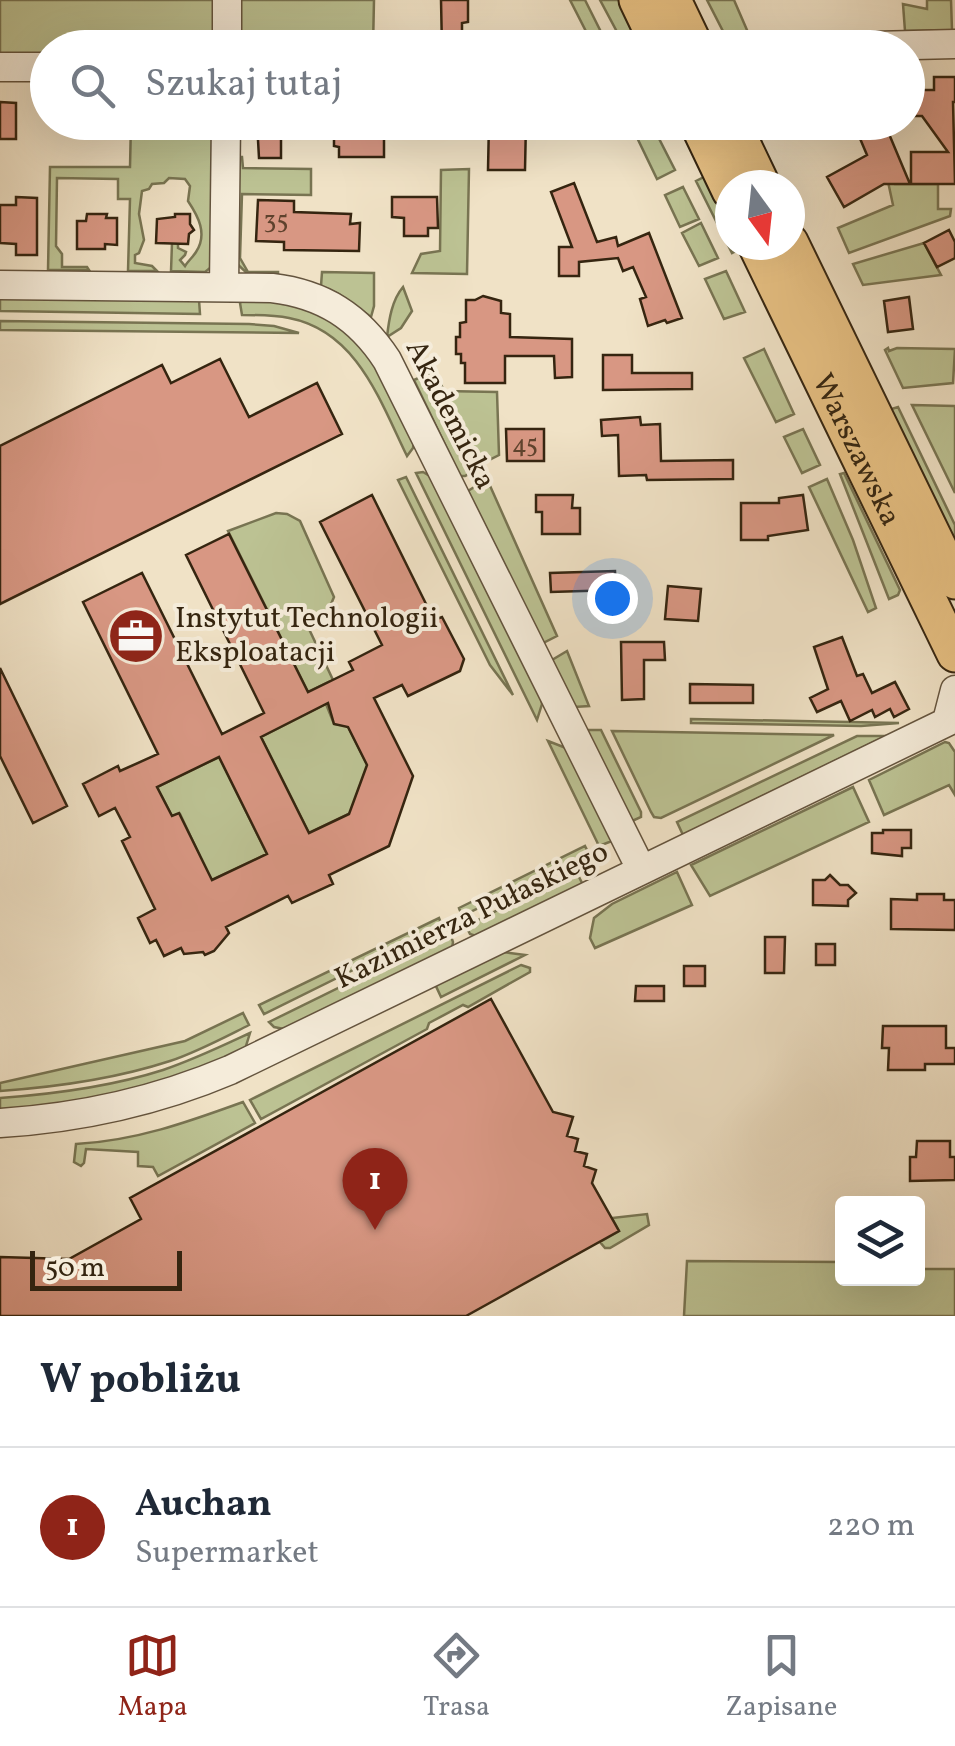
<!DOCTYPE html>
<html lang="pl">
<head>
<meta charset="utf-8">
<style>
  :root { --surface:#fff; --page:#f6f6f7; --text:#1f2937; --muted:#747a83; --line:#e0e1e3; --accent:#8f2418 }
  body { margin:0; font-family:Vollkorn,serif; background:var(--page); color:var(--text) }
  .controls { position:absolute; right:30px; bottom:30px; display:grid; overflow:hidden; border-radius:10px; box-shadow:0 10px 40px #0002 }
  .controls button { width:90px; height:90px; display:grid; place-items:center; padding:0; border:0; border-bottom:2px solid var(--line); background:var(--surface); color:var(--text); font:50px sans-serif }
  .compass { position:absolute; left:715px; top:170px; width:90px; height:90px; border-radius:50%; background:var(--surface); box-shadow:0 10px 40px #0002; rotate:165deg }
  .scale { position:absolute; left:30px; bottom:25px; width:152px; box-sizing:border-box; padding-left:10px; border:5px solid #352510; border-top:0; font-size:28px; line-height:35px; white-space:nowrap; color:#352510; -webkit-text-stroke:8px #f5ecda; paint-order:stroke }
  .you { position:absolute; left:612px; top:598px; width:35px; height:35px; margin:-25px; border:8px solid #fff; border-radius:50%; background:#1a73e8; box-shadow:0 0 0 15px #1a73e833 }
  .badge { display:grid; place-items:center; width:65px; height:65px; border-radius:50%; background:var(--accent); color:#fff; font-size:32px; font-weight:700 }
  .pin { position:absolute; translate:-50% -82px; filter:drop-shadow(0 2px 5px #0008) }
  .pin::after { content:''; position:absolute; top:52px; width:35px; height:30px; background:inherit; clip-path:polygon(0 0,100% 0,50% 100%) }
  .list { margin:0; padding:0; list-style:none }
  h2 { display:flex; justify-content:space-between; align-items:center; height:130px; margin:0; padding:0 40px; font-size:42px }
  h2 small { font-size:32px; font-weight:400; color:var(--muted) }
  .list li { display:grid; grid-template-columns:65px 1fr auto; gap:30px; align-items:center; box-sizing:border-box; height:160px; padding:0 40px; border-top:2px solid var(--line) }
  .list b { display:block; font-size:38px; white-space:nowrap }
  .list p { margin:0; font-size:32px; white-space:nowrap; color:var(--muted) }
  .list em { font-size:32px; font-style:normal; color:var(--muted) }
  .icon { flex:none; width:55px; height:55px; fill:none; stroke:currentColor; stroke-width:2; stroke-linecap:round; stroke-linejoin:round }
  .map { position:relative; flex:none; width:955px; height:1316px; overflow:hidden }
  .search { position:absolute; background:var(--surface); box-shadow:0 10px 40px #0002; left:30px; right:30px; top:30px; height:110px; display:flex; align-items:center; gap:25px; box-sizing:border-box; padding:0 35px; border-radius:55px; color:var(--muted); font-size:38px }
  .sheet { height:290px; background:var(--surface) }
  nav { display:flex; justify-content:space-around; align-items:center; box-sizing:border-box; height:140px; border-top:2px solid var(--line); background:var(--surface); font-size:28px; color:var(--muted) }
  nav a { display:grid; justify-items:center; gap:5px }
  nav .on { color:var(--accent) }
  .map>svg:first-child { display:block }
</style>
</head>
<body>
<div class="map">
<svg width="955" height="1316" viewBox="0 0 955 1316">
  <rect width="100%" height="100%" fill="#f0e2c6"/>
  <filter id="stains"><feTurbulence type="fractalNoise" baseFrequency=".002" numOctaves="4"/><feColorMatrix values="0 0 0 0 .2 0 0 0 0 .09 0 0 0 0 .02 0 0 0 .5 -.17"/></filter>
  <radialGradient id="worn" r=".72"><stop offset=".6" stop-color="#630" stop-opacity="0"/><stop offset="1" stop-color="#630" stop-opacity=".3"/></radialGradient>
  <path fill="#bcc293" stroke="#787452" stroke-width="2.5" d="M0 0H220L216 47 48 48 47 58 0 57Z
    M237 0H374L373 47 237 48Z
    M570 0H585L608 46 594 47Z
    M600 0H619L632 15 638 39 623 43Z
    M707 0H734L750 37H726Z
    M927 0H951L952 30 905 31 903 4 927 9Z
    M131 123H217L215 264 205 272 171 271 172 243H178V248L186 252 185 255 180 260 185 266C188 261 193 257 196 252 208 234 198 216 188 201L190 186 185 179 169 178 164 183 152 184 149 189 142 191 139 214 144 240 139 253 135 255V263L152 266 157 271H128L130 199H118V179L57 178 56 246 62 254V267H87L89 270H48L50 167H130Z
    M630 123H651L675 170 657 179Z
    M881 149 895 184H938V209H951L950 216 849 253 838 228 893 205Z
    M235 157H242L243 168 311 169V195L242 194 240 258 248 272H278V278L249 275 234 261Z
    M469 169 467 274 412 273 421 254 440 251 441 170Z
    M704 177H710L730 217V245H743L744 247 732 253 696 181Z
    M683 187 699 219 680 227 665 195Z
    M701 223 718 258 699 266 682 233Z
    M924 243 941 275 863 285 853 264Z
    M726 271 745 312 724 319 705 279Z
    M322 272 374 273V306L371 317 339 294 321 286Z
    M403 287 412 311 401 328 387 337C389 319 392 300 403 287Z
    M0 297 199 300 200 314 0 311Z
    M243 300C261 301 280 301 297 305 365 321 386 385 414 441L413 448 407 456C380 401 357 331 289 318 274 315 258 315 242 315L240 303Z
    M0 321 249 324 274 326 299 333 0 330Z
    M888 348 889 351 897 348 955 349 953 383 903 388 885 350Z
    M764 349 794 414 776 422 744 358Z
    M435 371 444 391 497 392 499 455 483 463 481 462 478 465 480 469 465 476H460L414 380Z
    M912 405 955 406V493Z
    M898 407 955 525V537L951 539 885 411Z
    M803 429 820 465 802 473 784 437Z
    M423 472 433 478 541 697 542 704 537 720 416 473Z
    M844 473 900 590 898 595 889 599 840 474Z
    M406 477 513 695 490 665 398 480Z
    M487 479 557 636 543 643 468 491Z
    M827 479 853 540 876 608 868 612 809 487Z
    M276 513 287 514 300 521 334 597 329 609 309 629 333 680 308 692 228 531Z
    M567 651 589 706 574 707 552 660Z
    M326 704 334 724 340 725 345 721 370 770C360 784 354 794 357 810L309 833 261 737Z
    M691 719 899 723 861 726 691 723Z
    M586 730H601L641 812V817L630 822Z
    M612 731 834 735 661 818 654 817 651 812Z
    M857 736H886L683 835 677 822Z
    M548 741 566 748 612 841 599 846Z
    M945 742 949 743 955 752V795L949 785 884 815 869 780Z
    M219 757 267 854 212 880 202 878 199 854 180 814 172 816 157 787Z
    M853 787 869 822 710 896 691 865Z
    M585 846 589 854 462 916 459 908Z
    M576 871 583 885 476 936 470 934 466 926Z
    M677 872 692 905 595 948 590 938 594 918 612 904Z
    M439 918 442 926 264 1014 259 1005Z
    M450 933 453 942 452 948 284 1029 274 1027 269 1022Z
    M503 952 525 955 441 997 435 984Z
    M521 965 530 968V972L468 1007 463 1005 429 1023 427 1029 261 1119 250 1100Z
    M243 1013 249 1025C223 1038 197 1052 170 1061 115 1079 57 1087 0 1091V1083L185 1041Z
    M250 1033 245 1049 204 1069 101 1099 0 1111V1098C55 1094 110 1087 163 1070 193 1060 222 1046 250 1033Z
    M243 1102 255 1123 158 1176 153 1167 138 1166V1152L86 1149 84 1163 81 1166 74 1162 76 1144C135 1141 188 1122 243 1102Z
    M647 1214 649 1225 610 1248H605L600 1242 619 1231 612 1218Z
    M687 1261 842 1262V1278H918V1269H955V1316H684Z"/>
  <path fill="#d89783" stroke="#352510" stroke-width="2.5" fill-rule="evenodd" d="M441 0H468V22L462 23V48H442Z
    M934 77H955V102H953L955 184H911V152H948L922 116H911L910 90H934Z
    M0 102 16 103V139H0Z
    M257 122H281V158H259Z
    M334 122H384V157H339V147L334 146Z
    M489 122H526L525 170H488Z
    M853 122H884L910 184H884L844 207 827 177 867 155Z
    M574 183 597 242 616 237 618 246 649 233 682 318 667 323 665 320 648 326 640 299 646 297 633 267 623 271 618 258 579 262V276H559V247H572L551 192Z
    M16 197 37 198V255H16V244L0 243V205H16Z
    M392 197H437L438 228H428V236H404V218L392 217Z
    M258 200 294 201V212L351 214 350 224 360 223 359 251 284 250V242L256 241Z
    M87 214H107L106 218H117V245L105 244V249H77V221H86Z
    M175 214H190V224L194 230 189 234 188 244 156 243 157 219 175 217Z
    M949 230 955 242V258L937 267 924 243Z
    M483 296 501 301V313L510 314V337L572 339V377L555 378 554 356H505V383H465V363H461V354H456V337H460V323L466 322V300H475Z
    M909 297 913 329 888 332 884 301Z
    M603 355H632V373H692V389L603 390Z
    M220 359 249 417 317 383 342 434 0 604V446L162 365 171 383Z
    M640 417 641 425 660 424 661 461 733 460V479L647 480 646 475 619 476 618 435 602 436 601 420Z
    M506 429H544V461H507Z
    M372 495 434 620 442 617 464 659 460 671 408 696 402 685 374 698 413 776 389 846 329 875 333 884 292 903 288 896 226 927 229 933 214 951 205 955 203 952 184 954 181 948 164 956 156 940 150 943 138 918 155 909 122 841 130 837 115 808 99 816 83 784 118 766 120 771 158 754 83 602 142 573 222 734 264 713 186 555 229 534 308 692 353 670 349 662 382 645 320 522ZM328 703 334 724 348 727 367 765 349 814 309 833 261 737ZM219 757 267 854 212 880 179 813 172 816 157 787Z
    M536 495H573L572 508H580V534H542V512H536Z
    M803 495 808 530 768 536V540H741V503H779V498Z
    M615 571 616 590 551 592 550 573Z
    M668 586 701 589 698 621 665 619Z
    M842 637 857 676 863 674 872 693 895 682 909 709 894 717 890 709 875 717 872 710 850 721 841 701 817 712 810 698 828 689 814 647Z
    M621 642H664L665 660H644V699L622 700Z
    M0 668 67 806 33 823 0 756Z
    M690 684 753 685V703H690Z
    M883 830H911V848H902V856L872 853V833H883Z
    M830 875 840 885H848L856 893 848 900V906L813 905V880H825Z
    M917 894H944V900H955V930L891 929V899L917 900Z
    M765 937H785L784 973H765Z
    M816 944H835V965H816Z
    M684 966H705V986H684Z
    M636 986H664V1001H635Z
    M491 999 553 1112 573 1117 567 1136 578 1139 575 1151 587 1154 584 1166 596 1170 592 1183 619 1231 466 1316H0V1257L69 1259 141 1219 130 1198Z
    M883 1026H946V1048H955V1064H925V1070H888L889 1048H882Z
    M917 1141H950V1157H955V1180L910 1181V1157H916Z"/>
  <g fill="none" stroke-linecap="round" stroke-linejoin="round">
    <g stroke="#64543e" stroke-width="31">
      <path id="minor" d="M227 48V0
        M791 48 955 44
        M0 67H48
        M0 285 272 288C323 294 359 317 387 360L641 869
        M224 287 226 122
        M947 721 955 690
        M0 1123C80 1118 157 1101 230 1070L955 718"/>
    </g>
    <g stroke="#352510" stroke-width="39">
      <g id="major">
        <path d="M637 0 660 48"/>
        <path d="M673 0 696 48"/>
        <path d="M697 122 730 191"/>
        <path d="M732 122 762 185"/>
        <path d="M790 242 955 581"/>
        <path id="s1" d="M756 245 955 654"/>
      </g>
    </g>
    <use href="#minor" stroke="#f5ecda" stroke-width="28"/>
    <use href="#major" stroke="#e8c183" stroke-width="35"/>
  </g>
  <defs>
    <g id="office-disc" transform="scale(2.875)"><circle r="9.5" fill="#8f2418" stroke="#f5ecda"/><path d="M-6-3h4V-5.5h4V-3h4V5H-6ZM-1-4.5V-3h2v-1.5ZM-6 0V1H6V0Z" fill="#fff"/></g>
  </defs>
  <g fill-rule="evenodd">
    <use href="#office-disc" x="136" y="636"/>
  </g>
  <g text-anchor="middle" dominant-baseline="central" stroke-width="8" stroke-linejoin="round" paint-order="stroke">
    <g font-size="25" fill="#5e422d">
      <text x="276" y="221">35</text>
      <text x="525" y="445">45</text>
    </g>
    <g font-size="30" fill="#352510" stroke="#f5ecda">
      <text transform="translate(450 415) rotate(63)">Akademicka</text>
      <text stroke="none"><textPath href="#s1" startOffset="228">Warszawska</textPath></text>
      <text transform="translate(472 916) rotate(-26)">Kazimierza Pułaskiego</text>
    </g>
    <g font-size="30" fill="#352510" stroke="#f5ecda" text-anchor="start">
      <text x="175" y="619">Instytut Technologii<tspan x="175" dy="34">Eksploatacji</tspan></text>
    </g>
  </g>
  <rect width="100%" height="100%" filter="url(#stains)"/>
  <rect width="100%" height="100%" fill="url(#worn)"/>
</svg>
<div class="controls">
<button><svg class="icon" aria-label="layers" viewBox="0 0 24 24"><path d="M12 4l9 5-9 5-9-5zM3 14l9 5 9-5"/></svg></button>
</div>
<svg class="compass" viewBox="-18 -18 36 36"><path d="M0-13l5 13h-10z" fill="#e53935"/><path d="M0 13l5-13h-10z" fill="#747a83"/></svg>
<div class="scale">50 m</div>
<div class="you"></div>
<div class="pin badge" style="left:375px;top:1230px">1</div>
<div class="search"><svg class="icon" aria-label="search" viewBox="0 0 24 24"><circle cx="10" cy="10" r="6"/><path d="M15 15l6 6"/></svg>Szukaj tutaj</div>
</div>
<section class="sheet">
<h2>W pobliżu<small></small></h2>
<ul class="list">
<li><span class="badge">1</span><div><b>Auchan</b><p>Supermarket</p></div><em>220 m</em></li>
</ul>
</section>
<nav>
<a class="on"><svg class="icon" aria-label="map" viewBox="0 0 24 24"><path d="M3 6l6-2 6 2 6-2v14l-6 2-6-2-6 2zM9 4v14M15 6v14"/></svg>Mapa</a>
<a><svg class="icon" aria-label="directions" viewBox="0 0 24 24"><path d="M12 3l9 9-9 9-9-9zM9 14v-3h6M13 9l2 2-2 2"/></svg>Trasa</a>
<a><svg class="icon" aria-label="saved" viewBox="0 0 24 24"><path d="M7 4h10v16l-5-4-5 4z"/></svg>Zapisane</a>
</nav>
</body>
</html>
